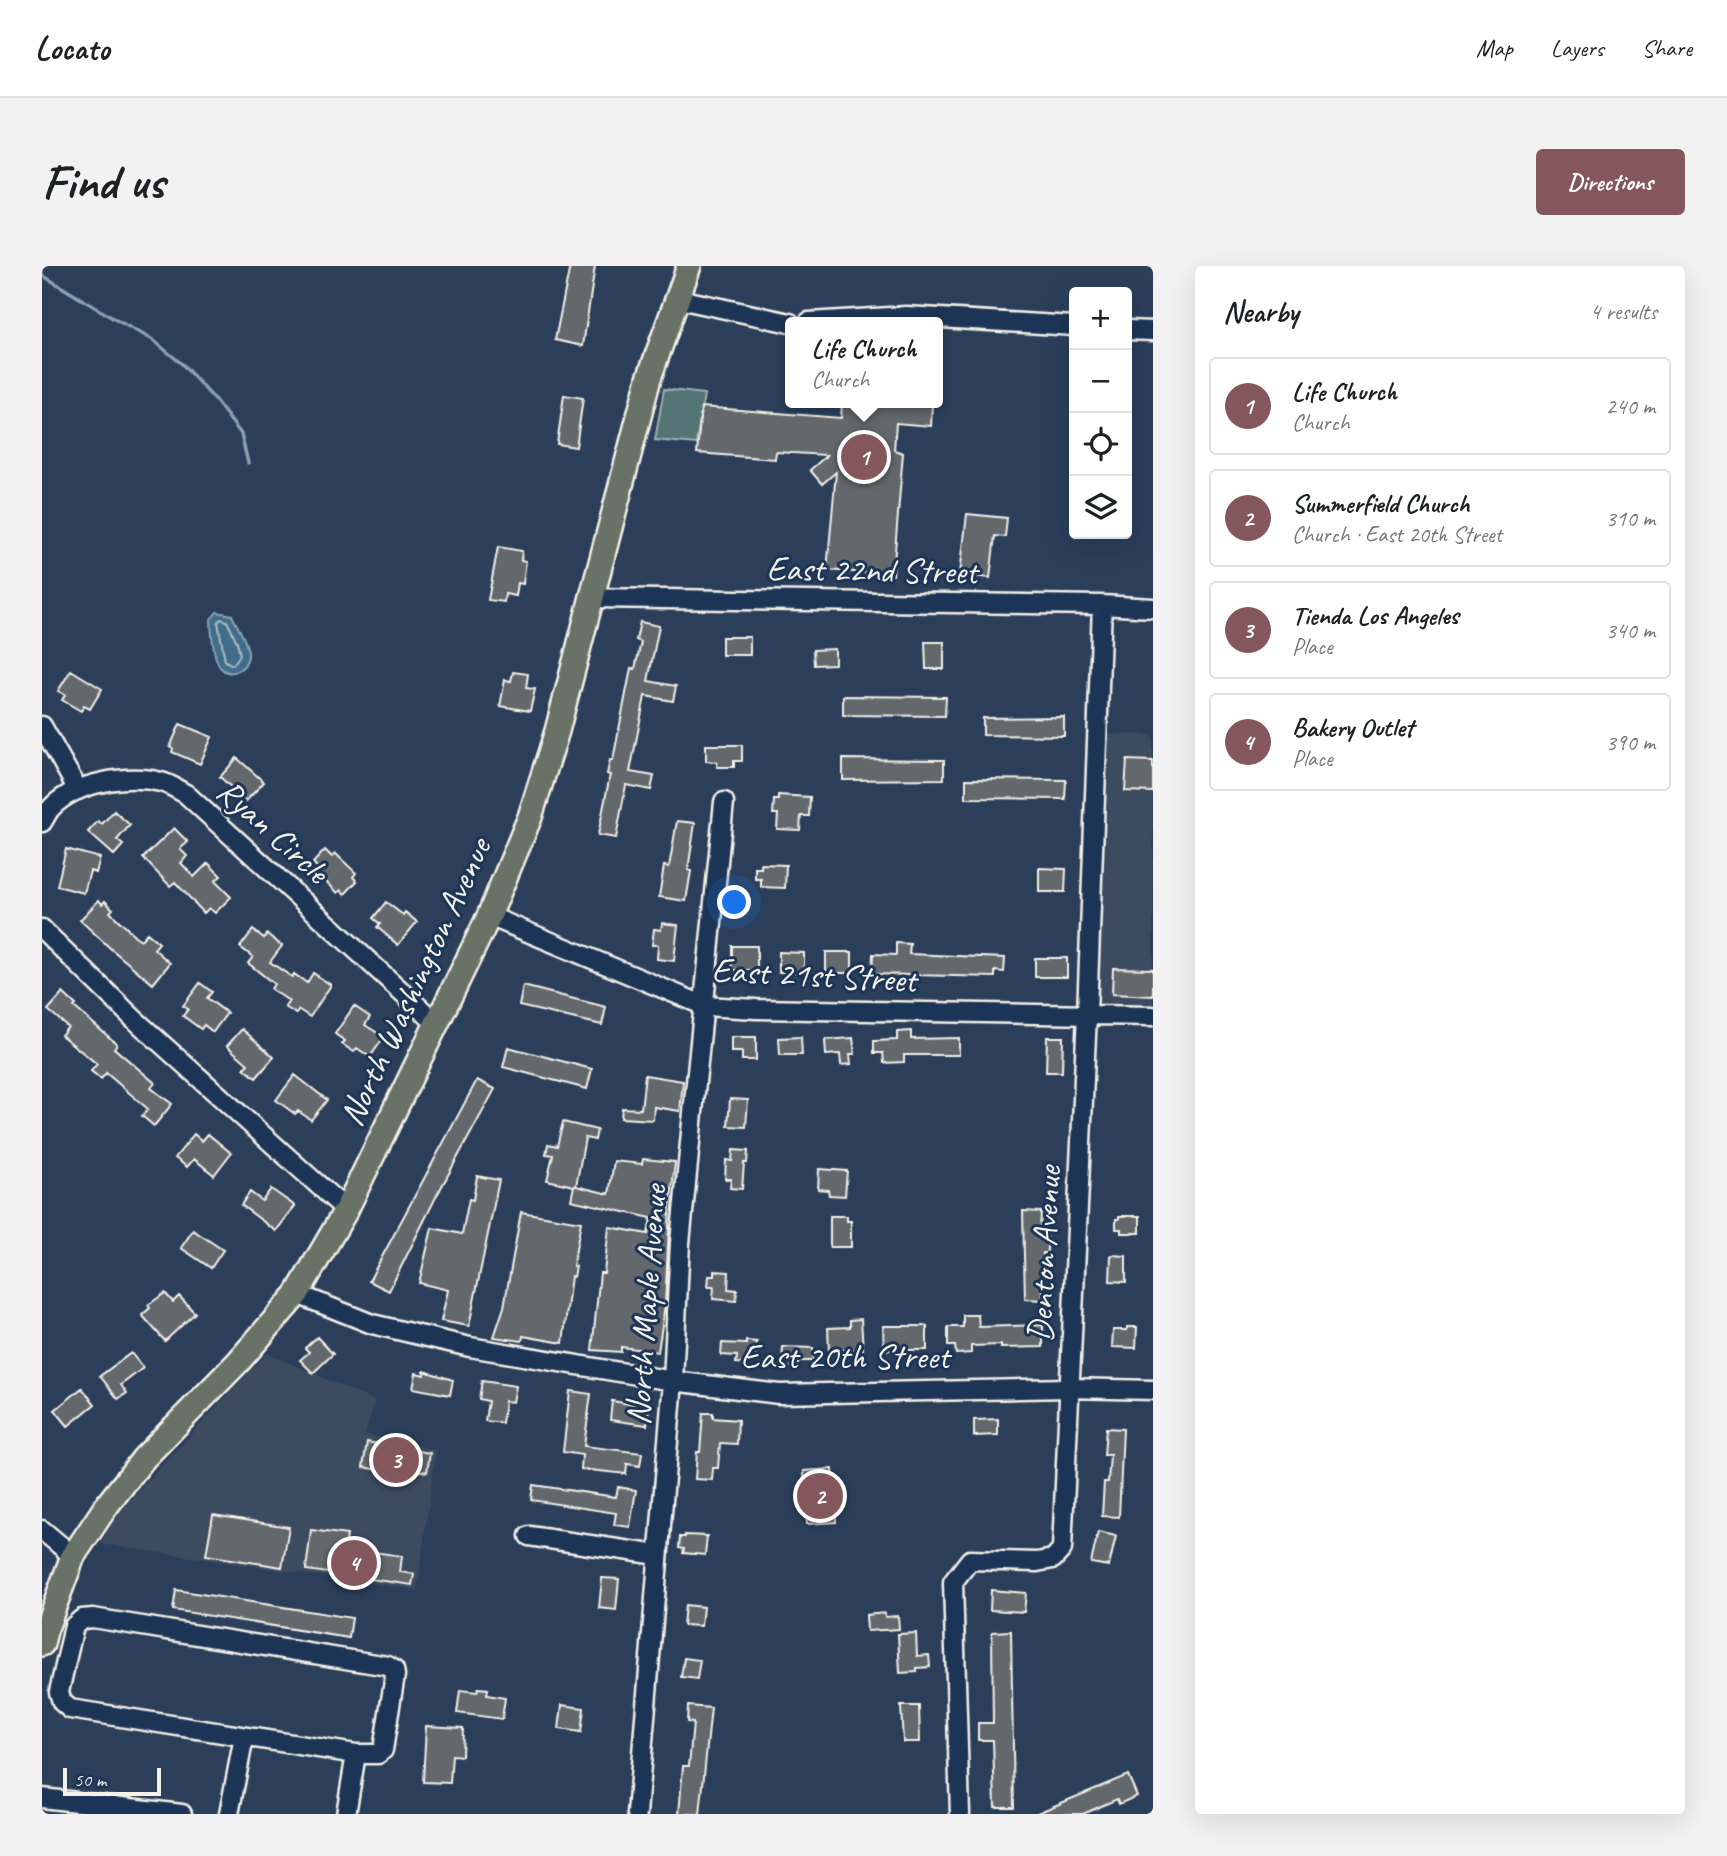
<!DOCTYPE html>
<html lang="en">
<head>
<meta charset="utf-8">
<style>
  :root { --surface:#fff; --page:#f2f2f2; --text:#202124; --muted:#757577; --line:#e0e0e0; --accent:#84575d }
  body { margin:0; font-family:Caveat,sans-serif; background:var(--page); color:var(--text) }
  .controls { position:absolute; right:21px; top:21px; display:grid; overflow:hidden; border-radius:7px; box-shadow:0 7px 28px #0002 }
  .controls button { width:63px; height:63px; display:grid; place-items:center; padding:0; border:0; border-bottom:2px solid var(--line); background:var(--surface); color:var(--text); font:35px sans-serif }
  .scale { position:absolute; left:21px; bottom:18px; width:98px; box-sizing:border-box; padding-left:7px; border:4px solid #f4f1e8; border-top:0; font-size:19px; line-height:24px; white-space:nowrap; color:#f4f1e8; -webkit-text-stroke:5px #1d3557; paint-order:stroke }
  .you { position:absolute; left:693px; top:637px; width:24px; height:24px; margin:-18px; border:5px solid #fff; border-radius:50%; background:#1a73e8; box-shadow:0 0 0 10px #1a73e833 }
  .badge { display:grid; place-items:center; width:46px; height:46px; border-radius:50%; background:var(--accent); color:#fff; font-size:23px; font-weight:700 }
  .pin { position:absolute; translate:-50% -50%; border:4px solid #fff; box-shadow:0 2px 7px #0006 }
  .popup { position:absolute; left:743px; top:51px; width:158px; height:91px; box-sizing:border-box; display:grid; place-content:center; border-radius:7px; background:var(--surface); filter:drop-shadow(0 2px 5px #0005); font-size:23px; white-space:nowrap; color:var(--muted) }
  .popup b { font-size:26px; color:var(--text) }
  .popup::after { content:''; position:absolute; left:50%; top:100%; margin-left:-14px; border:14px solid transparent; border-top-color:var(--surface) }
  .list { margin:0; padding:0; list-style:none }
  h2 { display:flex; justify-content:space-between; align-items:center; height:91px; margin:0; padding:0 28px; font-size:30px }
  h2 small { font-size:23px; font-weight:400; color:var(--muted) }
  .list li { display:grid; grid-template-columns:46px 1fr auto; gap:21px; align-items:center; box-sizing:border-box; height:98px; margin:0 14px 14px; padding:0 14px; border:2px solid var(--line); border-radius:7px }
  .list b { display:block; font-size:26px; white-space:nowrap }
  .list p { margin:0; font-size:23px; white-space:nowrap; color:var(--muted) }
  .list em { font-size:23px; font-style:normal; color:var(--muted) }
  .icon { flex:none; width:38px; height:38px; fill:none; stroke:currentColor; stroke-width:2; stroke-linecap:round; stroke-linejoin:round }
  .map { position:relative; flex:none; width:1111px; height:1548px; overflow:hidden; border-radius:7px }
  header { display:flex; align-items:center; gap:42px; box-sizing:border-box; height:98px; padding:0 35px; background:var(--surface); border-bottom:2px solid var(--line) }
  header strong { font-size:33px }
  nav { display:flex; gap:38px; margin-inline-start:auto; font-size:24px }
  .intro { display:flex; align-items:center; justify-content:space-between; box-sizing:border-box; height:168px; padding:0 42px }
  h1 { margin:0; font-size:49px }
  .button { padding:18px 32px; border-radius:7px; background:var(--accent); color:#fff; font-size:24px; font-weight:700 }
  main { display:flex; gap:42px; padding:0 42px }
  aside { flex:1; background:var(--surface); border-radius:7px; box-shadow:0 7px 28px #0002 }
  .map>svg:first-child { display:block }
</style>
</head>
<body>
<header>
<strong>Locato</strong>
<nav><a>Map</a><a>Layers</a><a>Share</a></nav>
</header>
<div class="intro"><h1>Find us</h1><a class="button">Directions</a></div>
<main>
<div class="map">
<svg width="1111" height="1548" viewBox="0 0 1111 1548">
  <rect width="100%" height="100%" fill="#2b3f5b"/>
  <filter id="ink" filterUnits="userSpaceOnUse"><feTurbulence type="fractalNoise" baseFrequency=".0143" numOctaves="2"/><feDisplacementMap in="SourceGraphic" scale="14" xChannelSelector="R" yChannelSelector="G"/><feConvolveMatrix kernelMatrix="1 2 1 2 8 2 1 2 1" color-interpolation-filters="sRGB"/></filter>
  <g filter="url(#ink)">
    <path fill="#3c4b60" d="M1062 468 1111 469V747L1063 746 1052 740Z
      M225 1087 333 1135 323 1168 394 1184 375 1324 58 1278 77 1246Z"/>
    <path fill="#537474" stroke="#a4b2ae" stroke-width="2" d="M622 123 662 128 654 178 613 174Z"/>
    <path fill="#436d8a" stroke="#8aa2b0" stroke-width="2" d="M175 346 190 349C195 361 207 377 206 390 204 403 188 413 178 401 171 392 169 363 169 353Z"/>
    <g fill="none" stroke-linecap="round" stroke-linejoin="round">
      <path stroke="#adbcc2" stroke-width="2" d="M179 353 185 355 195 376 198 389 191 399 183 395 176 356Z"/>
      <path stroke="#8aa2b0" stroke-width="3.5" d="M0 9 74 54 111 74 140 98 173 134 199 168 206 197"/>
    </g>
    <path fill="#63676d" stroke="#f4f1e8" stroke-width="2" d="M528 0H553L541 80 513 74Z
      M522 129 541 132 534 181 515 178Z
      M800 137H869L890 139 889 160 854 157 852 184 861 187 851 309 785 304 794 206 780 218 768 204 785 189 734 186 733 193 655 187 659 141 799 152Z
      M925 248 965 252 963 271 953 270 948 312 918 308Z
      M456 281 480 285 479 294 484 295 481 318 476 317 474 330 463 328 462 336 446 334Z
      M598 356 617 360 606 415 634 420 631 435 603 430 588 506 612 510 609 524 584 519 574 572 556 569 568 509 565 508 568 494H571L589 402 593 403 599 376 594 374Z
      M680 371H708V389H680Z
      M883 376H902V403H884Z
      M793 383V398L772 399 771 384Z
      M29 404 60 423 48 443 42 440 39 445 20 434 23 429 16 425Z
      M471 406 486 408 484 422 493 423 488 445 458 440 463 414 469 415Z
      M801 430 904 431 903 450 801 449Z
      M1022 451V470L941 469V452Z
      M138 458 170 471 158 498 130 486 131 483 128 481Z
      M664 479H700V495H692V501H675V496L664 495Z
      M195 492 222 516 204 535 178 511Z
      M801 493 902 494V513L801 514Z
      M1085 494 1111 495V526L1083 525Z
      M924 513 1024 514 1023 533 924 532Z
      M736 529 768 531 767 550H759L758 564 735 563 736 548H731L732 534H736Z
      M72 545 88 559 75 574 81 579 72 589 46 566 56 555 60 558Z
      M635 555 653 557 646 604 649 605 644 635 617 631 622 600 627 601Z
      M132 562 146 576 138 583 145 590 139 597 152 611 166 597 179 610 173 615 189 631 173 647 167 642 162 647 133 616 128 620 101 592Z
      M24 583 58 592 54 607 48 605 42 627 15 620Z
      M283 584 290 591 293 587 314 607 311 611 315 615 303 628 299 624 296 627 275 607 278 604 271 597Z
      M719 598 744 599 743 622 719 621V613H713V602H719Z
      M997 602 1024 603 1023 626H997Z
      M57 634 60 638 63 635 71 643 68 646 93 670 99 674 105 667 117 677 112 683 128 697 111 718 68 682 38 654Z
      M344 636 361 649 363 646 375 656 356 679 335 661 338 658 331 652Z
      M620 657 636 659 632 695 615 693 616 679H610L612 663 619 664Z
      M211 664 222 672 225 668 240 680 228 696 250 711 252 708 265 717 271 707 289 719 268 751 257 744 254 748 243 741 247 735 229 723 232 718 206 697 211 691 198 681Z
      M854 677 868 678 867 688 963 692 962 706 953 705V711L830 708 831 688 854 689Z
      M690 680H715V704H690Z
      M737 686 762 687V706H737Z
      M784 686H810V707H784Z
      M993 692H1025V711H993Z
      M1071 702 1111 703V730L1070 728Z
      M158 717 170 726 165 732 185 747 171 766 162 759 159 763 141 750 146 743 141 740Z
      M481 720 564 741 560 759 477 740Z
      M21 727 34 739 32 741 75 778 72 782 113 817 109 822 130 838 112 860 100 850 106 843 64 807 59 813 49 805 55 798 19 769 26 761 6 744Z
      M312 740 328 751 323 759 342 771 328 791 315 782 312 786 300 778 303 775 293 768Z
      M200 763 232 791 214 812 202 802 206 798 185 780Z
      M869 765V773L917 772V789H862V796L842 797 841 787H832V775L855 774V766Z
      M689 771H714V794H700V786H689Z
      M759 771 760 789H738L737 772Z
      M1005 771H1021L1020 806H1004Z
      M811 772 813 788H808L809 798 799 799 798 788 784 789 783 774Z
      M466 781 550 803 545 823 461 801Z
      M253 809 285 834 269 854 256 845 253 848 234 834Z
      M603 809 641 815 638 845 612 841 611 854 579 852 580 842 599 843Z
      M435 814 453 823 394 931 347 1025 327 1015Z
      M688 833 706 834 704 861 686 860Z
      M521 856 555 864 553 874 543 872 534 920 567 928 572 895 600 898 601 893 633 896 628 942 623 1039 616 1086 579 1081V1086L550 1084 558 1007H562L567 961 606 968 609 952 529 934 532 920 505 914 511 889 504 888 506 878 515 880Z
      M152 868 160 875 166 868 189 887 172 909 152 893 145 901 133 892Z
      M691 884 706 885 705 897H702L700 923 688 922 689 913H683L684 894 690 895Z
      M777 903 805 905 803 930 787 929 786 924 776 923Z
      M435 910 457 914 427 1060 399 1055 406 1024 377 1017 390 962 420 968 427 933 431 934Z
      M229 923 253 940 234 965 199 939 208 926 220 935Z
      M981 945 999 946 998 966 1005 967V987H1001V1034L983 1033Z
      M479 946 539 956 531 1000 534 1001 532 1011 529 1010 521 1077 481 1070 480 1075 452 1071 462 1041Z
      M788 950H805V955H809V981H788Z
      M1077 950H1098V967H1079V963H1074V953H1077Z
      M151 964 181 984 169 1002 139 982Z
      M1069 989 1084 990V1016L1068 1015Z
      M672 1005 687 1006 686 1023 695 1024 694 1035 671 1033 672 1021H666L667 1010H672Z
      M123 1027 131 1036 137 1030 153 1047 123 1075 100 1049 108 1042 106 1039Z
      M921 1049H936L937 1061 1001 1059V1081L959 1082V1079L929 1080V1087L914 1088 913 1080H906V1061H921Z
      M819 1053 821 1083 787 1085 786 1062 808 1061V1054Z
      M841 1060H885V1084H842Z
      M1085 1061H1095L1094 1082 1070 1081 1071 1064H1085Z
      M275 1071 291 1088 271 1107 258 1094 267 1086 263 1082Z
      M704 1075 715 1076 713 1095 705 1094V1098L694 1097 695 1090 679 1089 680 1077 704 1078Z
      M741 1081 771 1082V1095H757L754 1102 742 1101V1096H740Z
      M89 1087 101 1102 79 1119 85 1127 76 1133 58 1110Z
      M382 1105 411 1114 408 1129 371 1122 374 1107 382 1109Z
      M440 1115 474 1120 471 1136 463 1135 460 1157 443 1155 446 1135 437 1133Z
      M40 1122 53 1138 26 1160 13 1144Z
      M528 1125 549 1128 542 1180 600 1187 598 1200 585 1198 584 1208 539 1203 540 1189 521 1186Z
      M570 1135 607 1141 605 1159 568 1154Z
      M661 1147H671V1152L696 1154 695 1178 678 1177 676 1202H671L670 1214 653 1213 655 1186H658Z
      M956 1153V1169L932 1170V1154Z
      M1064 1162 1081 1163 1077 1251 1060 1250 1062 1216H1066L1068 1189H1062Z
      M325 1176 388 1187 385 1206 359 1201 358 1208 321 1201Z
      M791 1203 794 1256 765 1258 762 1205Z
      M491 1219 574 1231 576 1221 594 1224 588 1261 572 1259 574 1247 489 1234Z
      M171 1249 247 1261 240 1301 164 1289Z
      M269 1264 305 1269 303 1282 360 1290 358 1306 372 1308 370 1319 264 1304Z
      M1056 1266 1074 1270 1067 1300 1049 1297Z
      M643 1269 665 1270 663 1289 641 1287 642 1283 637 1282 638 1271H643Z
      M560 1312 577 1313 574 1344 557 1342Z
      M134 1324 310 1352 307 1372 131 1344Z
      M949 1324 984 1327 982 1346 948 1344Z
      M643 1339 661 1341 659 1360 641 1359Z
      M843 1347V1351L856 1350 857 1363 825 1365 824 1349Z
      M969 1365 972 1541H953L951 1474H936V1457H951L950 1366Z
      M874 1367 875 1390 887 1389 888 1401 875 1402V1406L858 1407 856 1368Z
      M642 1392 658 1394 655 1413 639 1411Z
      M436 1422 446 1423 445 1429 463 1432 460 1453 415 1447 418 1424 435 1426Z
      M520 1439 542 1442 539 1466 517 1463Z
      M646 1440 669 1442 658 1548H637L641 1500H647L651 1457 645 1456Z
      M859 1440H877L878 1476H861Z
      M384 1460 421 1462 420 1490 410 1489 408 1517 381 1516Z
      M1086 1509 1095 1530 1077 1538 1075 1533 1041 1548H993Z"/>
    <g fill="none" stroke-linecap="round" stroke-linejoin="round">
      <g stroke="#f4f1e8" stroke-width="23">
        <path id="minor" d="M637 33 748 57
          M767 56 864 50 1032 60
          M1085 64 1111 65
          M549 332 1060 339 1111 342
          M0 460 36 524
          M0 556C3 552 5 546 9 542 33 516 86 508 119 516 128 518 136 524 144 528L394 757
          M447 650 663 740 714 743 1111 750
          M0 663 91 752 304 944
          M255 1028 330 1058 428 1081 631 1115 737 1128 1027 1122 1111 1124
          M0 1264 31 1290
          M487 1270 616 1289
          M51 1352 346 1400 352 1404 353 1409 341 1484 336 1488H314L28 1443 20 1436 17 1426 32 1360 40 1353Z
          M0 1532 140 1548
          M187 1548 202 1471
          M304 1548 314 1488
          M595 1548 631 1115 638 977 682 536
          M918 1548 911 1316 928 1294 995 1296 1011 1293 1020 1283 1045 748 1060 339"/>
      </g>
      <g stroke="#f4f1e8" stroke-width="28">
        <path id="major" d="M0 1378 3 1365 31 1290 65 1239 102 1192 196 1096 255 1028 304 944 447 650 488 551 515 465 607 112 647 0"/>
      </g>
      <use href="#minor" stroke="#1d3557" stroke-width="18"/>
      <use href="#major" stroke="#697266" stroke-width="23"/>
    </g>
  </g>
  <g text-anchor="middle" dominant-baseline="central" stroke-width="6" stroke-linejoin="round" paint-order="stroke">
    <g font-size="35" fill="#f4f1e8" stroke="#1d3557">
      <text transform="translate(830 304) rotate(1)">East 22nd Street</text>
      <text transform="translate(231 565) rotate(42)">Ryan Circle</text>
      <text transform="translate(772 709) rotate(3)">East 21st Street</text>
      <text transform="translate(373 716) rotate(-65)">North Washington Avenue</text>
      <text transform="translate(1002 988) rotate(-87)">Denton Avenue</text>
      <text transform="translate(604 1039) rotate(-86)">North Maple Avenue</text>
      <text x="803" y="1090">East 20th Street</text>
    </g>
  </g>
</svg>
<div class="controls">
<button>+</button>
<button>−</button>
<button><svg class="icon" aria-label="locate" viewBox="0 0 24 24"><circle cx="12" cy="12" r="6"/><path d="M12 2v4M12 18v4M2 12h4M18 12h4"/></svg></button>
<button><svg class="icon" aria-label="layers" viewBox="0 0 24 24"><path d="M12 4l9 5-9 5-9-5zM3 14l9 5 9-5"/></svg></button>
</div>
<div class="scale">50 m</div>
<div class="you"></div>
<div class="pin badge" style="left:822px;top:191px">1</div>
<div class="popup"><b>Life Church</b>Church</div>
<div class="pin badge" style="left:778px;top:1230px">2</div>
<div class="pin badge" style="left:354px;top:1194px">3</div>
<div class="pin badge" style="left:312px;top:1297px">4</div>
</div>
<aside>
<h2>Nearby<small>4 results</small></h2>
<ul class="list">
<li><span class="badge">1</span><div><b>Life Church</b><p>Church</p></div><em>240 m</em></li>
<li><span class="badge">2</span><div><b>Summerfield Church</b><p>Church · East 20th Street</p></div><em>310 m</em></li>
<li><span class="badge">3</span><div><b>Tienda Los Angeles</b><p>Place</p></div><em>340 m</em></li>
<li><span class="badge">4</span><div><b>Bakery Outlet</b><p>Place</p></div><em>390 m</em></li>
</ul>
</aside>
</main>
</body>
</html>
